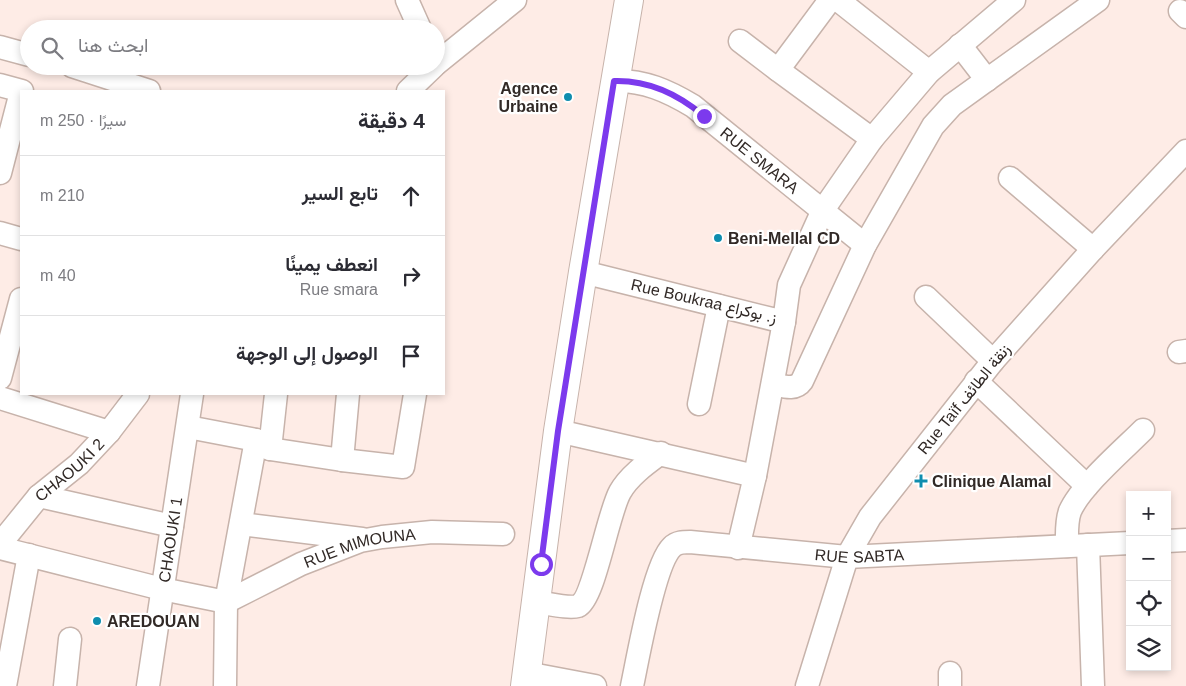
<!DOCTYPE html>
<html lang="ar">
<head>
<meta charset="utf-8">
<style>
  :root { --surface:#fff; --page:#f7f7f7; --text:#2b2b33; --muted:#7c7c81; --line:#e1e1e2 }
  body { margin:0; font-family:Helvetica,Vazirmatn,sans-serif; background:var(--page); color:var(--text); direction:rtl }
  .controls { position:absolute; right:15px; bottom:15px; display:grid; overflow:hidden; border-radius:0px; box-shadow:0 2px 8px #0003 }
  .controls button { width:45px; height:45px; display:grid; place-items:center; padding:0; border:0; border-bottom:1px solid var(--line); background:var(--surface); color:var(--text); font:25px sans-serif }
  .stop { position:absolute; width:15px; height:15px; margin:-11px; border:4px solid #7c3aed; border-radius:50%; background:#fff }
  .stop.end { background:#7c3aed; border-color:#fff; box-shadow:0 1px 5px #0008 }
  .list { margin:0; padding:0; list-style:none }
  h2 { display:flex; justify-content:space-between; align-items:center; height:65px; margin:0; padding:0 20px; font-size:21px }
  h2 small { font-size:16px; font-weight:400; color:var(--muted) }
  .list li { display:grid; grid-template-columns:32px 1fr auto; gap:15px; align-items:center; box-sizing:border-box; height:80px; padding:0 20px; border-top:1px solid var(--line) }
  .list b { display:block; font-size:19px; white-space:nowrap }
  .list p { margin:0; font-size:16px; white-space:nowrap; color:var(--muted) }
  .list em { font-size:16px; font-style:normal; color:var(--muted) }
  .icon { flex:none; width:28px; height:28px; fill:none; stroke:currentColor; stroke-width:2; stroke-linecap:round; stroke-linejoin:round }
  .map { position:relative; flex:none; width:1186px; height:686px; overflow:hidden; direction:ltr }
  .search { position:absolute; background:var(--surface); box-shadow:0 2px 8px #0003; left:20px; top:20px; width:425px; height:55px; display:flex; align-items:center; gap:12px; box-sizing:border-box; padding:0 18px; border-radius:28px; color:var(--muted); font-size:19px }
  .panel { position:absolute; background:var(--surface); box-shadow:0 2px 8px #0003; left:20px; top:90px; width:425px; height:305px; border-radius:0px; direction:rtl }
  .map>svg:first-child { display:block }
</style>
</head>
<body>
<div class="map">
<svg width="1186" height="686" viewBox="0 0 1186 686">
  <rect width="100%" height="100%" fill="#feece6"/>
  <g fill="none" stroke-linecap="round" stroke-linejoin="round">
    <g stroke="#c7b3ab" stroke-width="25">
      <g id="minor">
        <path d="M407 0 420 29"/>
        <path d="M838 0 929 72"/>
        <path d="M1180 11 1186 17"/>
        <path d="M740 41 778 70 872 139"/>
        <path d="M960 45 987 80"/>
        <path d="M0 47 29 55"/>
        <path d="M436 64 515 0"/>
        <path d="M72 66 149 91"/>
        <path d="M778 70 830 0"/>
        <path id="s1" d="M614 81C644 80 668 91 693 106L865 245"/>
        <path d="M0 85 22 91"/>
        <path d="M408 91 434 66"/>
        <path d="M0 173 21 92"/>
        <path d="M1010 178 1093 249"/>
        <path d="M0 233 21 239"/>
        <path d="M583 272 784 322 789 285 823 210 872 139 929 72 1014 0"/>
        <path d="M926 297 993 361"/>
        <path d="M1179 352 1186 351"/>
        <path d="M0 378 21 299"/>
        <path d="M976 381 1087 486"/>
        <path d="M773 384C783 386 795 391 802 381L865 245 933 126 952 105 1098 0"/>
        <path d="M0 398 109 432"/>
        <path d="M699 404 719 306"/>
        <path d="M188 427 256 440 270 449 342 460 403 467 415 394"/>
        <path d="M558 431 755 476"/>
        <path d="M270 449 276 394"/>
        <path d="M342 460 348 394"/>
        <path d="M39 496 172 526"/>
        <path d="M241 524 362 539"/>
        <path d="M1167 541 1186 540"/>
        <path id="s2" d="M0 544 39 496 79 464 109 432 138 394"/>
        <path d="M1088 545 1093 686"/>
        <path d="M1067 546C1067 535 1066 522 1070 511 1081 486 1123 450 1143 430"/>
        <path id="s3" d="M0 548 162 589 226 602 301 564 360 541 382 537 432 532 503 534"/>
        <path d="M738 548 755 476 784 322"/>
        <path d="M536 602C546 603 569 609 578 606 594 599 608 513 620 492 629 476 646 464 661 453"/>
        <path d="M526 673 595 686"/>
        <path d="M5 686 29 555"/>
        <path d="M65 686 70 639"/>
        <path id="s4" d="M148 686 192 394"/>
        <path d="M225 686 226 602 256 440"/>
        <path id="s5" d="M632 686C638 658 654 564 672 547 677 542 683 542 690 542L847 557 1130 543"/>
        <path d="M807 686 847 557 870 517 993 361 1093 249 1186 151"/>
        <path d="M950 686V673"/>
      </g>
    </g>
    <g stroke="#c7b3ab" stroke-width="30">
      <path id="major" d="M525 686 558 431 583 272 629 0"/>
    </g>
    <use href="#minor" stroke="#fff" stroke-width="22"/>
    <use href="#major" stroke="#fff" stroke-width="28"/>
  </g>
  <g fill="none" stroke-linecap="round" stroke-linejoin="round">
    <path stroke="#7c3aed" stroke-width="6" d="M541 564 558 431 614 81C648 80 678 94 704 116"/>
  </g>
  <g fill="#0f8dae" stroke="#fff" stroke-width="2">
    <circle cx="568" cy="97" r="5"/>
    <circle cx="718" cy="238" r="5"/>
    <path d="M918.5 473.5h5v5h5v5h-5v5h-5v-5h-5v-5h5z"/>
    <circle cx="97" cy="621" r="5"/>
  </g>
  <g text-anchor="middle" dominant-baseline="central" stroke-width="4.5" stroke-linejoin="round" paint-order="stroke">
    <g font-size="16" font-weight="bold" fill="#312926" stroke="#fff" text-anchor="start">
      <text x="558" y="88" text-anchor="end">Agence<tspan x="558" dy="18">Urbaine</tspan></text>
      <text x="728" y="238">Beni-Mellal CD</text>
      <text x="932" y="481">Clinique Alamal</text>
      <text x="107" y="621">AREDOUAN</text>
    </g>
    <g font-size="16" fill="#312926" stroke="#fff">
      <text stroke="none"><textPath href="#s1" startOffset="170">RUE SMARA</textPath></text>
      <text transform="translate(704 301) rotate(13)">Rue Boukraa ز. بوكراع</text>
      <text transform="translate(964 399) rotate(-51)">Rue Taïf زنقة الطائف</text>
      <text stroke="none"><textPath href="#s2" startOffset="102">CHAOUKI 2</textPath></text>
      <text stroke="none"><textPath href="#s4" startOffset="148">CHAOUKI 1</textPath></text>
      <text stroke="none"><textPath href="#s3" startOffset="378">RUE MIMOUNA</textPath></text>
      <text stroke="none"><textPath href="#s5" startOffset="335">RUE SABTA</textPath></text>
    </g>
  </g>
</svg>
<div class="controls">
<button>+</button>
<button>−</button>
<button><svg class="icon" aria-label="locate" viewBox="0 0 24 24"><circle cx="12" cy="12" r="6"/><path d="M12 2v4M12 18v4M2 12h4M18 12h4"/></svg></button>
<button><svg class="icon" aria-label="layers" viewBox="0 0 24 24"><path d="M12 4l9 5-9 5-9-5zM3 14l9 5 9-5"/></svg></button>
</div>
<div class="stop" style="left:541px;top:564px"></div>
<div class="stop end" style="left:704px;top:116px"></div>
<div class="search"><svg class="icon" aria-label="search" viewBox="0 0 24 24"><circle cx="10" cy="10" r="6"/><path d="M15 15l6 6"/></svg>ابحث هنا</div>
<section class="panel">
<h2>4 دقيقة<small>سيرًا · 250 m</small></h2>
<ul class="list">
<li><svg class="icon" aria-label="ahead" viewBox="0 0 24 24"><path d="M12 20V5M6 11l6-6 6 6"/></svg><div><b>تابع السير</b></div><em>210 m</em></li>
<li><svg class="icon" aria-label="right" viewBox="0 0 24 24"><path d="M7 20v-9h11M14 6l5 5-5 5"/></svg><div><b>انعطف يمينًا</b><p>Rue smara</p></div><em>40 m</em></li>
<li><svg class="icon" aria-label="arrive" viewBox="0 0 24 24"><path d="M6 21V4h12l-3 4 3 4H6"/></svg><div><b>الوصول إلى الوجهة</b></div></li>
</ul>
</section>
</div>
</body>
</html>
